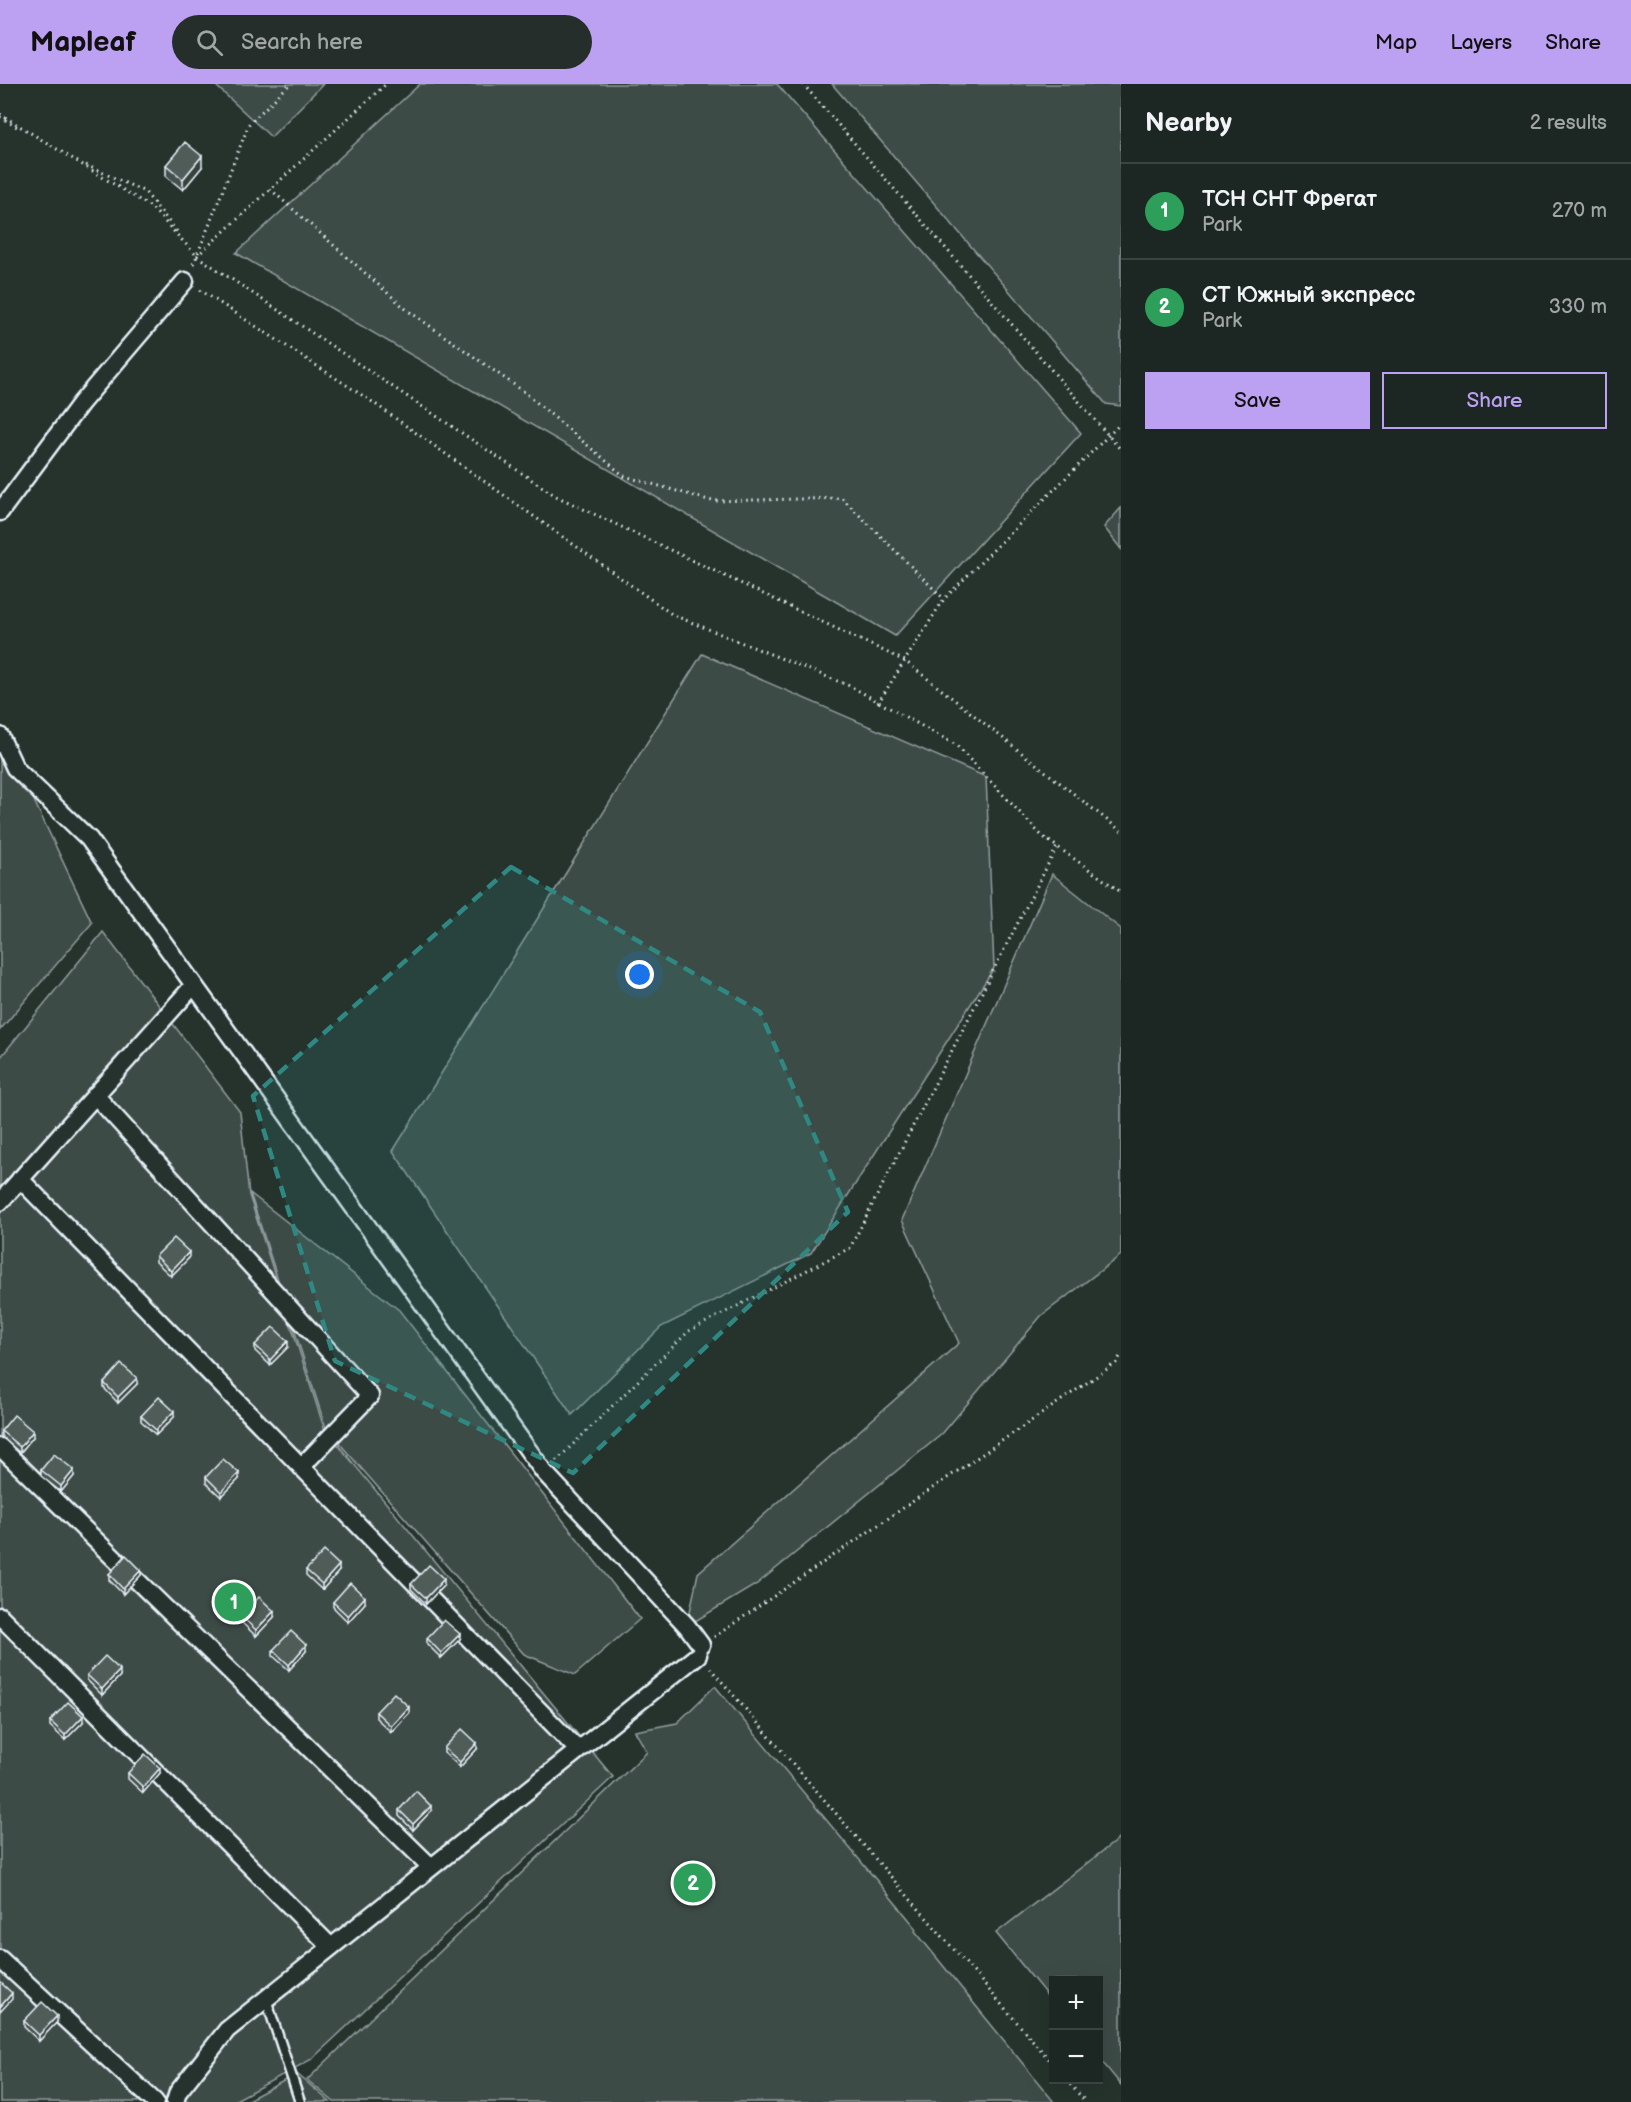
<!DOCTYPE html>
<html lang="en">
<head>
<meta charset="utf-8">
<style>
  :root { --surface:#1c2622; --page:#252e2a; --text:#f1f3f6; --muted:#a0a5a5; --line:#3a4340; --accent:#bca0f2 }
  body { margin:0; font-family:"Balsamiq Sans",sans-serif; background:var(--page); color:var(--text) }
  .controls { position:absolute; right:18px; bottom:18px; display:grid; overflow:hidden; border-radius:0px; box-shadow:0 6px 24px #0002 }
  .controls button { width:54px; height:54px; display:grid; place-items:center; padding:0; border:0; border-bottom:2px solid var(--line); background:var(--surface); color:var(--text); font:30px sans-serif }
  .you { position:absolute; left:640px; top:891px; width:21px; height:21px; margin:-15px; border:4px solid #fff; border-radius:50%; background:#1a73e8; box-shadow:0 0 0 9px #1a73e833 }
  .badge { display:grid; place-items:center; width:39px; height:39px; border-radius:50%; background:var(--accent); color:#fff; font-size:20px; font-weight:700 }
  .pin { position:absolute; translate:-50% -50%; border:3px solid #fff; box-shadow:0 2px 6px #0006 }
  .list { margin:0; padding:0; list-style:none }
  h2 { display:flex; justify-content:space-between; align-items:center; height:78px; margin:0; padding:0 24px; font-size:26px }
  h2 small { font-size:20px; font-weight:400; color:var(--muted) }
  .list li { display:grid; grid-template-columns:39px 1fr auto; gap:18px; align-items:center; box-sizing:border-box; height:96px; padding:0 24px; border-top:2px solid var(--line) }
  .list b { display:block; font-size:22px; white-space:nowrap }
  .list p { margin:0; font-size:20px; white-space:nowrap; color:var(--muted) }
  .list em { font-size:20px; font-style:normal; color:var(--muted) }
  .actions { display:flex; gap:12px; padding:18px 24px }
  .actions a { flex:1; padding:14px 0; border:2px solid var(--accent); border-radius:0px; text-align:center; font-size:21px; color:var(--accent) }
  .actions .main { background:var(--accent); color:#111 }
  .icon { flex:none; width:33px; height:33px; fill:none; stroke:currentColor; stroke-width:2; stroke-linecap:round; stroke-linejoin:round }
  .map { position:relative; flex:none; width:1121px; height:2018px; overflow:hidden }
  header { display:flex; align-items:center; gap:36px; box-sizing:border-box; height:84px; padding:0 30px; background:var(--accent); color:#111 }
  header strong { font-size:28px }
  nav { display:flex; gap:33px; margin-inline-start:auto; font-size:21px }
  .search { width:420px; height:54px; background:var(--page); display:flex; align-items:center; gap:15px; box-sizing:border-box; padding:0 21px; border-radius:33px; color:var(--muted); font-size:22px }
  main { display:flex }
  aside { flex:1; background:var(--surface) }
  .map>svg:first-child { display:block }
</style>
</head>
<body>
<header>
<strong>Mapleaf</strong>
<div class="search"><svg class="icon" aria-label="search" viewBox="0 0 24 24"><circle cx="10" cy="10" r="6"/><path d="M15 15l6 6"/></svg>Search here</div>
<nav><a>Map</a><a>Layers</a><a>Share</a></nav>
</header>
<main>
<div class="map">
<svg width="1121" height="2018" viewBox="0 0 1121 2018">
  <rect width="100%" height="100%" fill="#26332d"/>
  <filter id="ink" filterUnits="userSpaceOnUse"><feTurbulence type="fractalNoise" baseFrequency=".0167" numOctaves="2"/><feDisplacementMap in="SourceGraphic" scale="12" xChannelSelector="R" yChannelSelector="G"/><feConvolveMatrix kernelMatrix="1 2 1 2 8 2 1 2 1" color-interpolation-filters="sRGB"/></filter>
  <g filter="url(#ink)">
    <path fill="#3e4b47" stroke="#939ea0" stroke-width="1.5" d="M214 0H323L271 53Z
      M420 0H777L1081 349 895 552 236 169Z
      M832 0H1121V322L1106 320Z
      M1121 424V465L1104 443Z
      M702 570 986 693 994 884 811 1169 661 1243 572 1331 393 1067Z
      M0 645 92 839 0 946Z
      M1052 790 1121 845V1171L1041 1232 942 1350 757 1500 687 1542 698 1489 959 1259 902 1136Z
      M103 848 240 1028 249 1111 324 1344 613 1693 312 1975 232 2018H0V974Z
      M250 1109 399 1226 640 1535 575 1591 524 1570 326 1344Z
      M715 1602 917 1845 915 1847 1054 2018H334L307 1996 647 1668 635 1647 677 1639Z
      M1121 1753V2001L1099 1974 1098 1896H1054L1053 1919 996 1849Z
      M297 1990 330 2018H244Z"/>
    <g fill="none" stroke-linecap="round" stroke-linejoin="round">
      <g stroke="#e8f1f8" stroke-width="13">
        <path id="service" d="M266 1915 300 2018"/>
      </g>
      <g stroke="#e8f1f8" stroke-width="21">
        <path id="minor" d="M0 428 81 319 185 197
          M0 652 15 684 89 755 544 1388 687 1542 701 1561
          M95 1011 370 1312 301 1383
          M20 1095 578 1666
          M0 1118 194 901
          M0 1363 431 1783
          M0 1532 331 1863
          M0 1875 155 2018
          M175 2018 178 2008 227 1946 698 1571"/>
      </g>
      <path stroke="#e8f1f8" stroke-width="3" stroke-dasharray="1.5 4.5" stroke-linecap="butt" d="M803 0 1121 366
        M0 30 151 123 197 172 192 182
        M0 33 17 43
        M86 81 145 108 179 150
        M270 105 407 226 523 307 624 392 712 417 842 414 944 515
        M198 169 249 40 290 0
        M197 172 556 412 905 577 1121 747
        M197 172 386 0
        M200 206 371 317 673 531 850 602 956 661 1042 752 1121 808
        M878 619 944 515 1121 339
        M556 1377 689 1247 850 1164 1057 763
        M714 1553 1116 1279 1121 1271
        M710 1584 1054 1981
        M1066 1996 1086 2018"/>
      <use href="#service" stroke="#26332d" stroke-width="8"/>
      <use href="#minor" stroke="#26332d" stroke-width="16"/>
    </g>
    <path fill="#454f4d" stroke="#e8f1f8" stroke-width="1.5" d="M166 81 202 83 183 106 166 92Z
      M156 1172 189 1174 171 1192 156 1178Z
      M255 1261 288 1263 270 1281 255 1267Z
      M104 1299 137 1300 118 1319 104 1304Z
      M141 1332 174 1333 156 1351 141 1337Z
      M1 1347 33 1353 20 1369 1 1352Z
      M41 1386 74 1392 61 1408 41 1392Z
      M206 1393 239 1395 221 1413 206 1399Z
      M306 1486 339 1487 322 1506 306 1491Z
      M109 1490 141 1491 123 1510 109 1496Z
      M411 1500 444 1501 426 1520 411 1505Z
      M333 1518 365 1519 348 1538 333 1523Z
      M241 1532 274 1533 256 1552 241 1538Z
      M427 1554 460 1555 441 1574 427 1560Z
      M273 1566 306 1567 289 1586 273 1572Z
      M87 1591 120 1592 102 1611 87 1596Z
      M376 1628 409 1629 391 1648 376 1634Z
      M50 1637 83 1638 65 1656 50 1642Z
      M444 1664 477 1665 460 1683 444 1669Z
      M128 1689H160L143 1709 128 1695Z
      M399 1726 431 1727 413 1746 399 1732Z
      M24 1937 57 1938 39 1957 24 1943Z"/>
    <path fill="#38403e" stroke="#e8f1f8" stroke-width="1.5" d="M202 72V83L183 106V95Z
      M189 1168V1174L171 1192V1187Z
      M288 1257V1263L270 1281V1276Z
      M137 1294V1300L118 1319V1313Z
      M174 1327V1333L156 1351V1346Z
      M33 1347V1353L20 1369V1363Z
      M74 1386V1392L61 1408V1402Z
      M239 1389V1395L221 1413V1408Z
      M339 1481V1487L322 1506V1500Z
      M141 1486V1491L123 1510V1505Z
      M444 1495V1501L426 1520V1514Z
      M365 1513V1519L348 1538V1532Z
      M274 1527V1533L256 1552V1546Z
      M460 1550V1555L441 1574V1569Z
      M306 1561V1567L289 1586V1581Z
      M120 1586V1592L102 1611V1605Z
      M409 1623V1629L391 1648V1642Z
      M83 1632V1638L65 1656V1651Z
      M477 1659V1665L460 1683V1678Z
      M160 1684V1689L143 1709V1703Z
      M431 1722V1727L413 1746V1740Z
      M12 1909V1915L0 1928V1923Z
      M57 1932V1938L39 1957V1951Z"/>
    <path fill="#505c59" stroke="#e8f1f8" stroke-width="1.5" d="M185 58 202 72 183 95 166 81Z
      M174 1154 189 1168 171 1187 156 1172Z
      M273 1243 288 1257 270 1276 255 1261Z
      M121 1280 137 1294 118 1313 104 1299Z
      M159 1313 174 1327 156 1346 141 1332Z
      M14 1331 33 1347 20 1363 1 1347Z
      M54 1370 74 1386 61 1402 41 1386Z
      M223 1375 239 1389 221 1408 206 1393Z
      M324 1467 339 1481 322 1500 306 1486Z
      M126 1471 141 1486 123 1505 109 1490Z
      M429 1481 444 1495 426 1514 411 1500Z
      M350 1499 365 1513 348 1532 333 1518Z
      M259 1513 274 1527 256 1546 241 1532Z
      M444 1536 460 1550 441 1569 427 1554Z
      M291 1547 306 1561 289 1581 273 1566Z
      M105 1572 120 1586 102 1605 87 1591Z
      M394 1609 409 1623 391 1642 376 1628Z
      M68 1618 83 1632 65 1651 50 1637Z
      M462 1645 477 1659 460 1678 444 1664Z
      M145 1670 160 1684 143 1703 128 1689Z
      M416 1707 431 1722 413 1740 399 1726Z
      M0 1898 12 1909 0 1923Z
      M42 1918 57 1932 39 1951 24 1937Z"/>
  </g>
  <path fill="#308883" fill-opacity="0.2" stroke="#308883" stroke-width="4.5" stroke-dasharray="12 8" stroke-linejoin="round" d="M511 783 760 928 848 1128 573 1389 335 1277 253 1012Z"/>
</svg>
<div class="controls">
<button>+</button>
<button>−</button>
</div>
<div class="you"></div>
<div class="pin badge" style="left:234px;top:1518px;background:#2e9e5b">1</div>
<div class="pin badge" style="left:693px;top:1799px;background:#2e9e5b">2</div>
</div>
<aside>
<h2>Nearby<small>2 results</small></h2>
<ul class="list">
<li><span class="badge" style="background:#2e9e5b">1</span><div><b>ТСН СНТ Фрегат</b><p>Park</p></div><em>270 m</em></li>
<li><span class="badge" style="background:#2e9e5b">2</span><div><b>СТ Южный экспресс</b><p>Park</p></div><em>330 m</em></li>
</ul>
<div class="actions"><a class="main">Save</a><a>Share</a></div>
</aside>
</main>
</body>
</html>
